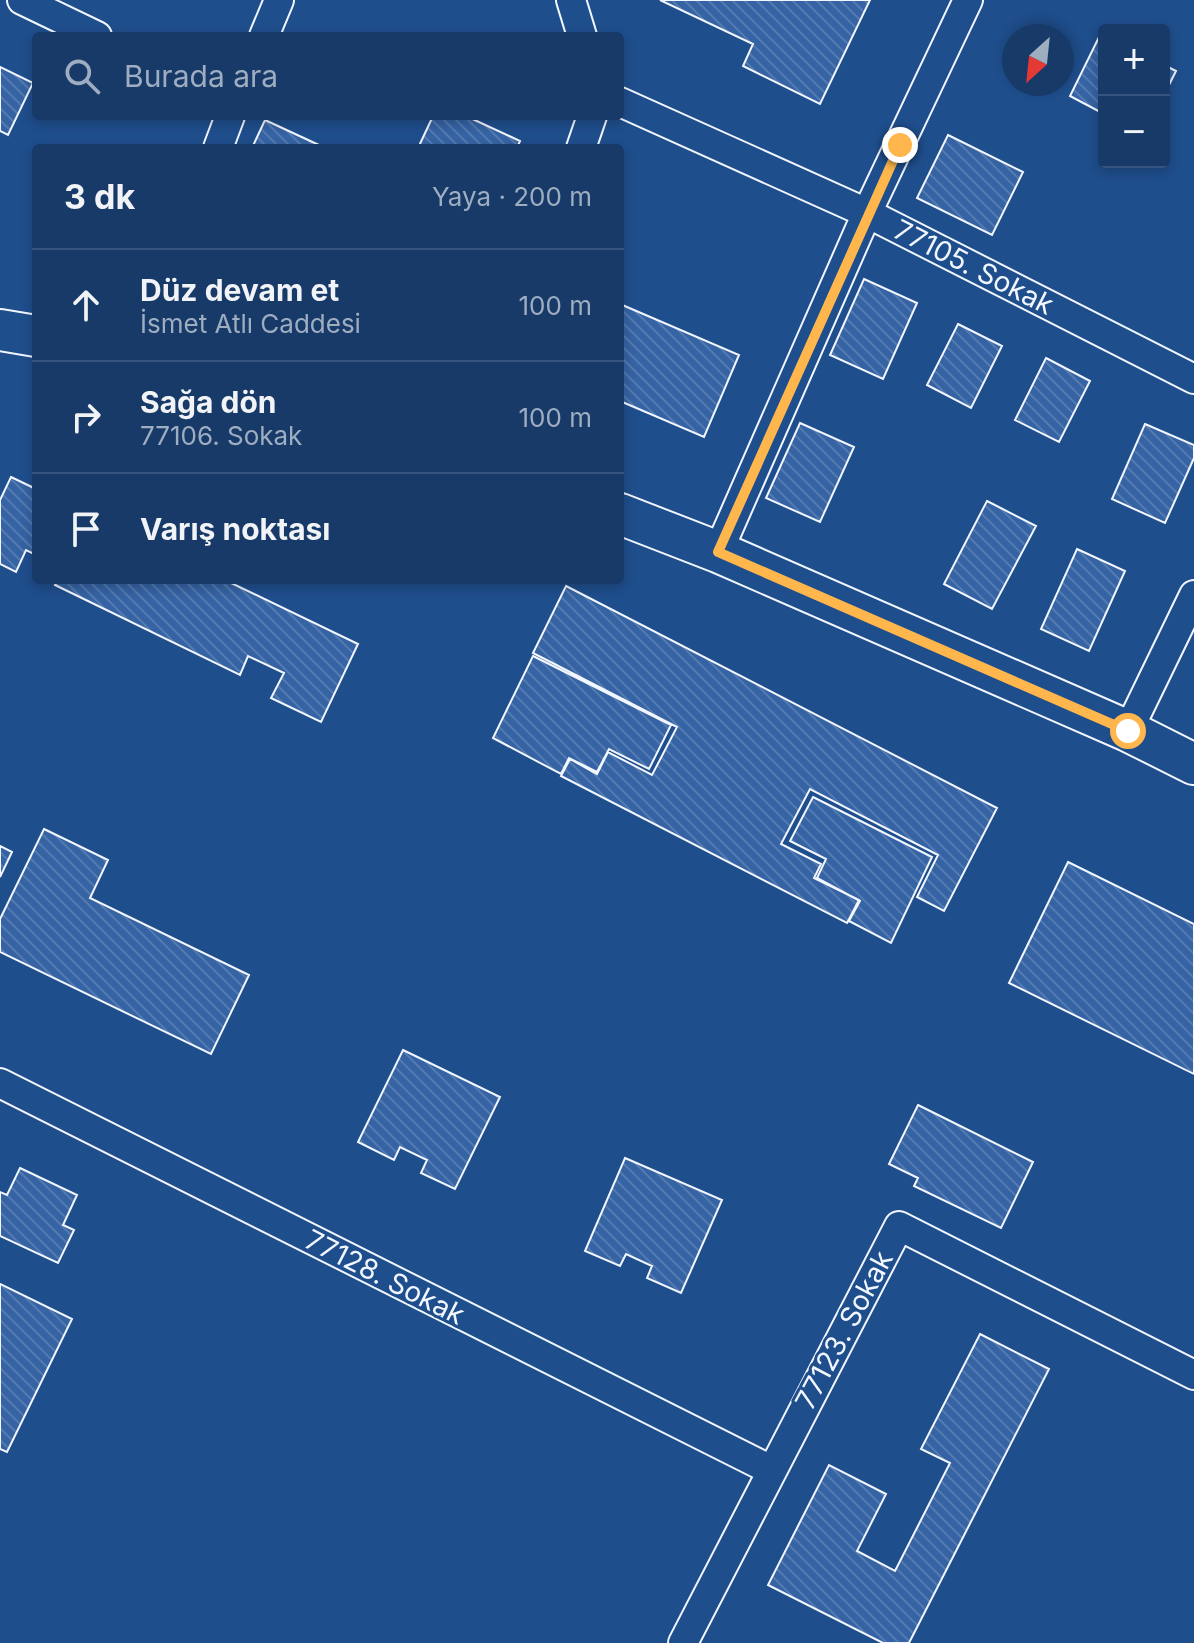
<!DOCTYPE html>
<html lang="tr">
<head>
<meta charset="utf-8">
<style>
  :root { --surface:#173a69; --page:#244571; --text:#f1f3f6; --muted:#9eadc0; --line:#36547d }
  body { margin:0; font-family:Inter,sans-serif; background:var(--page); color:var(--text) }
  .controls { position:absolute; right:24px; top:24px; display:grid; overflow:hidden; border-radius:8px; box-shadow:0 4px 12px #0003 }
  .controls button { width:72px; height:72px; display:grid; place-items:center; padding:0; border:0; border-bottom:2px solid var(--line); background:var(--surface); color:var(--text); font:40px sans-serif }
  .compass { position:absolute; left:1002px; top:24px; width:72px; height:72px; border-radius:50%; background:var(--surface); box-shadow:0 4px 12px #0003; rotate:207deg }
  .stop { position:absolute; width:24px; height:24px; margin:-18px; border:6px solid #ffb74d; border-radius:50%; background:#fff }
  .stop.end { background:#ffb74d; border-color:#fff; box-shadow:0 2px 8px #0008 }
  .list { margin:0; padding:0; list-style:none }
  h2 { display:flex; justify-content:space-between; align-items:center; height:104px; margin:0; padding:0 32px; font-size:34px }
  h2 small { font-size:26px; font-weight:400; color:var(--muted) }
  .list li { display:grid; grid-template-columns:52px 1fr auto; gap:24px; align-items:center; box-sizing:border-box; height:112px; padding:0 32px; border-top:2px solid var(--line) }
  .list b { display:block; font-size:30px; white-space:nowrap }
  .list p { margin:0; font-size:26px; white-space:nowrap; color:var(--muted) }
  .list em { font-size:26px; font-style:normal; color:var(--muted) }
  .icon { flex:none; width:44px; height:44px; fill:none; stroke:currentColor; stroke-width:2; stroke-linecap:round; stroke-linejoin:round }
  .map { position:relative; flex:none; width:1194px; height:1643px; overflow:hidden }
  .search { position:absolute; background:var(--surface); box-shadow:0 4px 12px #0003; left:32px; top:32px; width:592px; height:88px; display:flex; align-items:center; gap:20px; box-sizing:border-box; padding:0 28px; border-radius:8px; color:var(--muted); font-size:30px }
  .panel { position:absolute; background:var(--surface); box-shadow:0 4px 12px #0003; left:32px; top:144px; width:592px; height:440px; border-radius:8px }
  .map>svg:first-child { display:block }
</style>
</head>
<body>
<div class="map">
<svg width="1194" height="1643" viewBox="0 0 1194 1643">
  <defs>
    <pattern id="building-back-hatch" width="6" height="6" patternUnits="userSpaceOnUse" patternTransform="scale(2)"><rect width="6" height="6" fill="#3563a3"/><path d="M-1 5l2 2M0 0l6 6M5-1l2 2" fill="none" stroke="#537ab1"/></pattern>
  </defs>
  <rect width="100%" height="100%" fill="#1f4e8c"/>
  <path fill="url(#building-back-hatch)" stroke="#f2f6ff" stroke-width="2" d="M660 0H870L820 104 743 66 753 44Z
    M1101 33 1104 35V114L1070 96Z
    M1164 65 1176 71 1164 95Z
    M0 67 33 83 8 135 0 131Z
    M433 116H466L520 141 517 148H418Z
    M265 120 319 145 317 148H252Z
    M948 135 1023 172 992 235 917 198Z
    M864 279 917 303 883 379 830 355Z
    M620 304 739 355 704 437 620 401Z
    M958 324 1002 346 971 408 927 385Z
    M1046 358 1090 381 1059 442 1015 420Z
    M800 423 854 447 820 522 766 498Z
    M1145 424 1194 445V458L1165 523 1112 499Z
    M11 477 36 489V555L26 550 16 572 0 564V500Z
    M987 501 1036 526 992 609 944 584Z
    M1077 549 1125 571 1089 651 1041 629Z
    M58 580H225L358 644 321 722 271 698 284 673 248 656 240 675 55 585Z
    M566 586 997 808 944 911 917 897 938 855 810 789 781 844 821 864 814 878 859 900 847 923 561 776 570 759 597 774 608 752 652 775 677 727 533 653Z
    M533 656 671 725 649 769 609 749 597 772 569 758 561 774 493 738Z
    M813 797 932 857 891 943 849 921 860 901 817 878 826 859 790 841Z
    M44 829 108 860 90 898 249 975 211 1054 0 952V919Z
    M0 846 12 852 0 877Z
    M1068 862 1194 924V1074L1009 983Z
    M403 1050 500 1097 455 1189 421 1173 427 1160 400 1147 394 1160 358 1142Z
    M918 1105 1033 1162 1001 1228 914 1186 918 1178 889 1164Z
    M625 1158 722 1200 681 1293 647 1278 652 1266 626 1254 620 1266 585 1251Z
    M20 1168 77 1195 63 1225 74 1230 58 1263 0 1236V1192L7 1195Z
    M0 1284 72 1319 7 1452 0 1449Z
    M980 1334 1049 1369 909 1643H883L768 1585 829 1465 886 1494 857 1551 895 1571 950 1463 921 1449Z"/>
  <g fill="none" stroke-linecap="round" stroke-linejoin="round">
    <g stroke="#f2f6ff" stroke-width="32">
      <path id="street" d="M22 0 97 36
        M571 0 582 36
        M264 36 279 0
        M620 102 867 213 1194 379
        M218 148 230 116
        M581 148 592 116
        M718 552 867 213 968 0
        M1128 731 1194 595
        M0 1083 771 1470
        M683 1643 899 1226 1194 1375"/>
    </g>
    <g stroke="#f2f6ff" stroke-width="44">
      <path id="secondary" d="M0 330 36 336
        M620 514 718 552 1128 731 1194 764"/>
    </g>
    <use href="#street" stroke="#1f4e8c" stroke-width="28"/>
    <use href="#secondary" stroke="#1f4e8c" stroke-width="40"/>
  </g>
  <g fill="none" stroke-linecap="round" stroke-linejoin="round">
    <path stroke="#ffb74d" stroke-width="10" d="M900 145 718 552 1128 731"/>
  </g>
  <g text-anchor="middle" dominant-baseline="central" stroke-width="6" stroke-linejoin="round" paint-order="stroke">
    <g font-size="28" fill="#f2f6ff" stroke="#1f4e8c">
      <text transform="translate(974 267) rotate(27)">77105. Sokak</text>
      <text transform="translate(385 1277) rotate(27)">77128. Sokak</text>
      <text transform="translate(844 1330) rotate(-62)">77123. Sokak</text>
    </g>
  </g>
</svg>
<div class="controls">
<button>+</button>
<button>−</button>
</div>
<svg class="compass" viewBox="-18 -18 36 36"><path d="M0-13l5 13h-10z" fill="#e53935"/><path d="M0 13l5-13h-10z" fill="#9eadc0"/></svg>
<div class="stop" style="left:1128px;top:731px"></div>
<div class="stop end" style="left:900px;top:145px"></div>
<div class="search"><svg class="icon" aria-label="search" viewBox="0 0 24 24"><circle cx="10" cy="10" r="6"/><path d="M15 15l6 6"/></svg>Burada ara</div>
<section class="panel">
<h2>3 dk<small>Yaya · 200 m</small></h2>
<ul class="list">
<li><svg class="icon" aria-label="ahead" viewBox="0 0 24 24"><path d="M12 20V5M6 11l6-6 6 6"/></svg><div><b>Düz devam et</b><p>İsmet Atlı Caddesi</p></div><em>100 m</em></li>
<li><svg class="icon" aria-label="right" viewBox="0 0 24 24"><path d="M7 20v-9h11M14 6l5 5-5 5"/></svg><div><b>Sağa dön</b><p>77106. Sokak</p></div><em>100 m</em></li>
<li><svg class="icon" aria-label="arrive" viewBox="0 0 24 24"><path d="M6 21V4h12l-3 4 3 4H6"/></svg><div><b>Varış noktası</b></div></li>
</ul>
</section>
</div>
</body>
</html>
